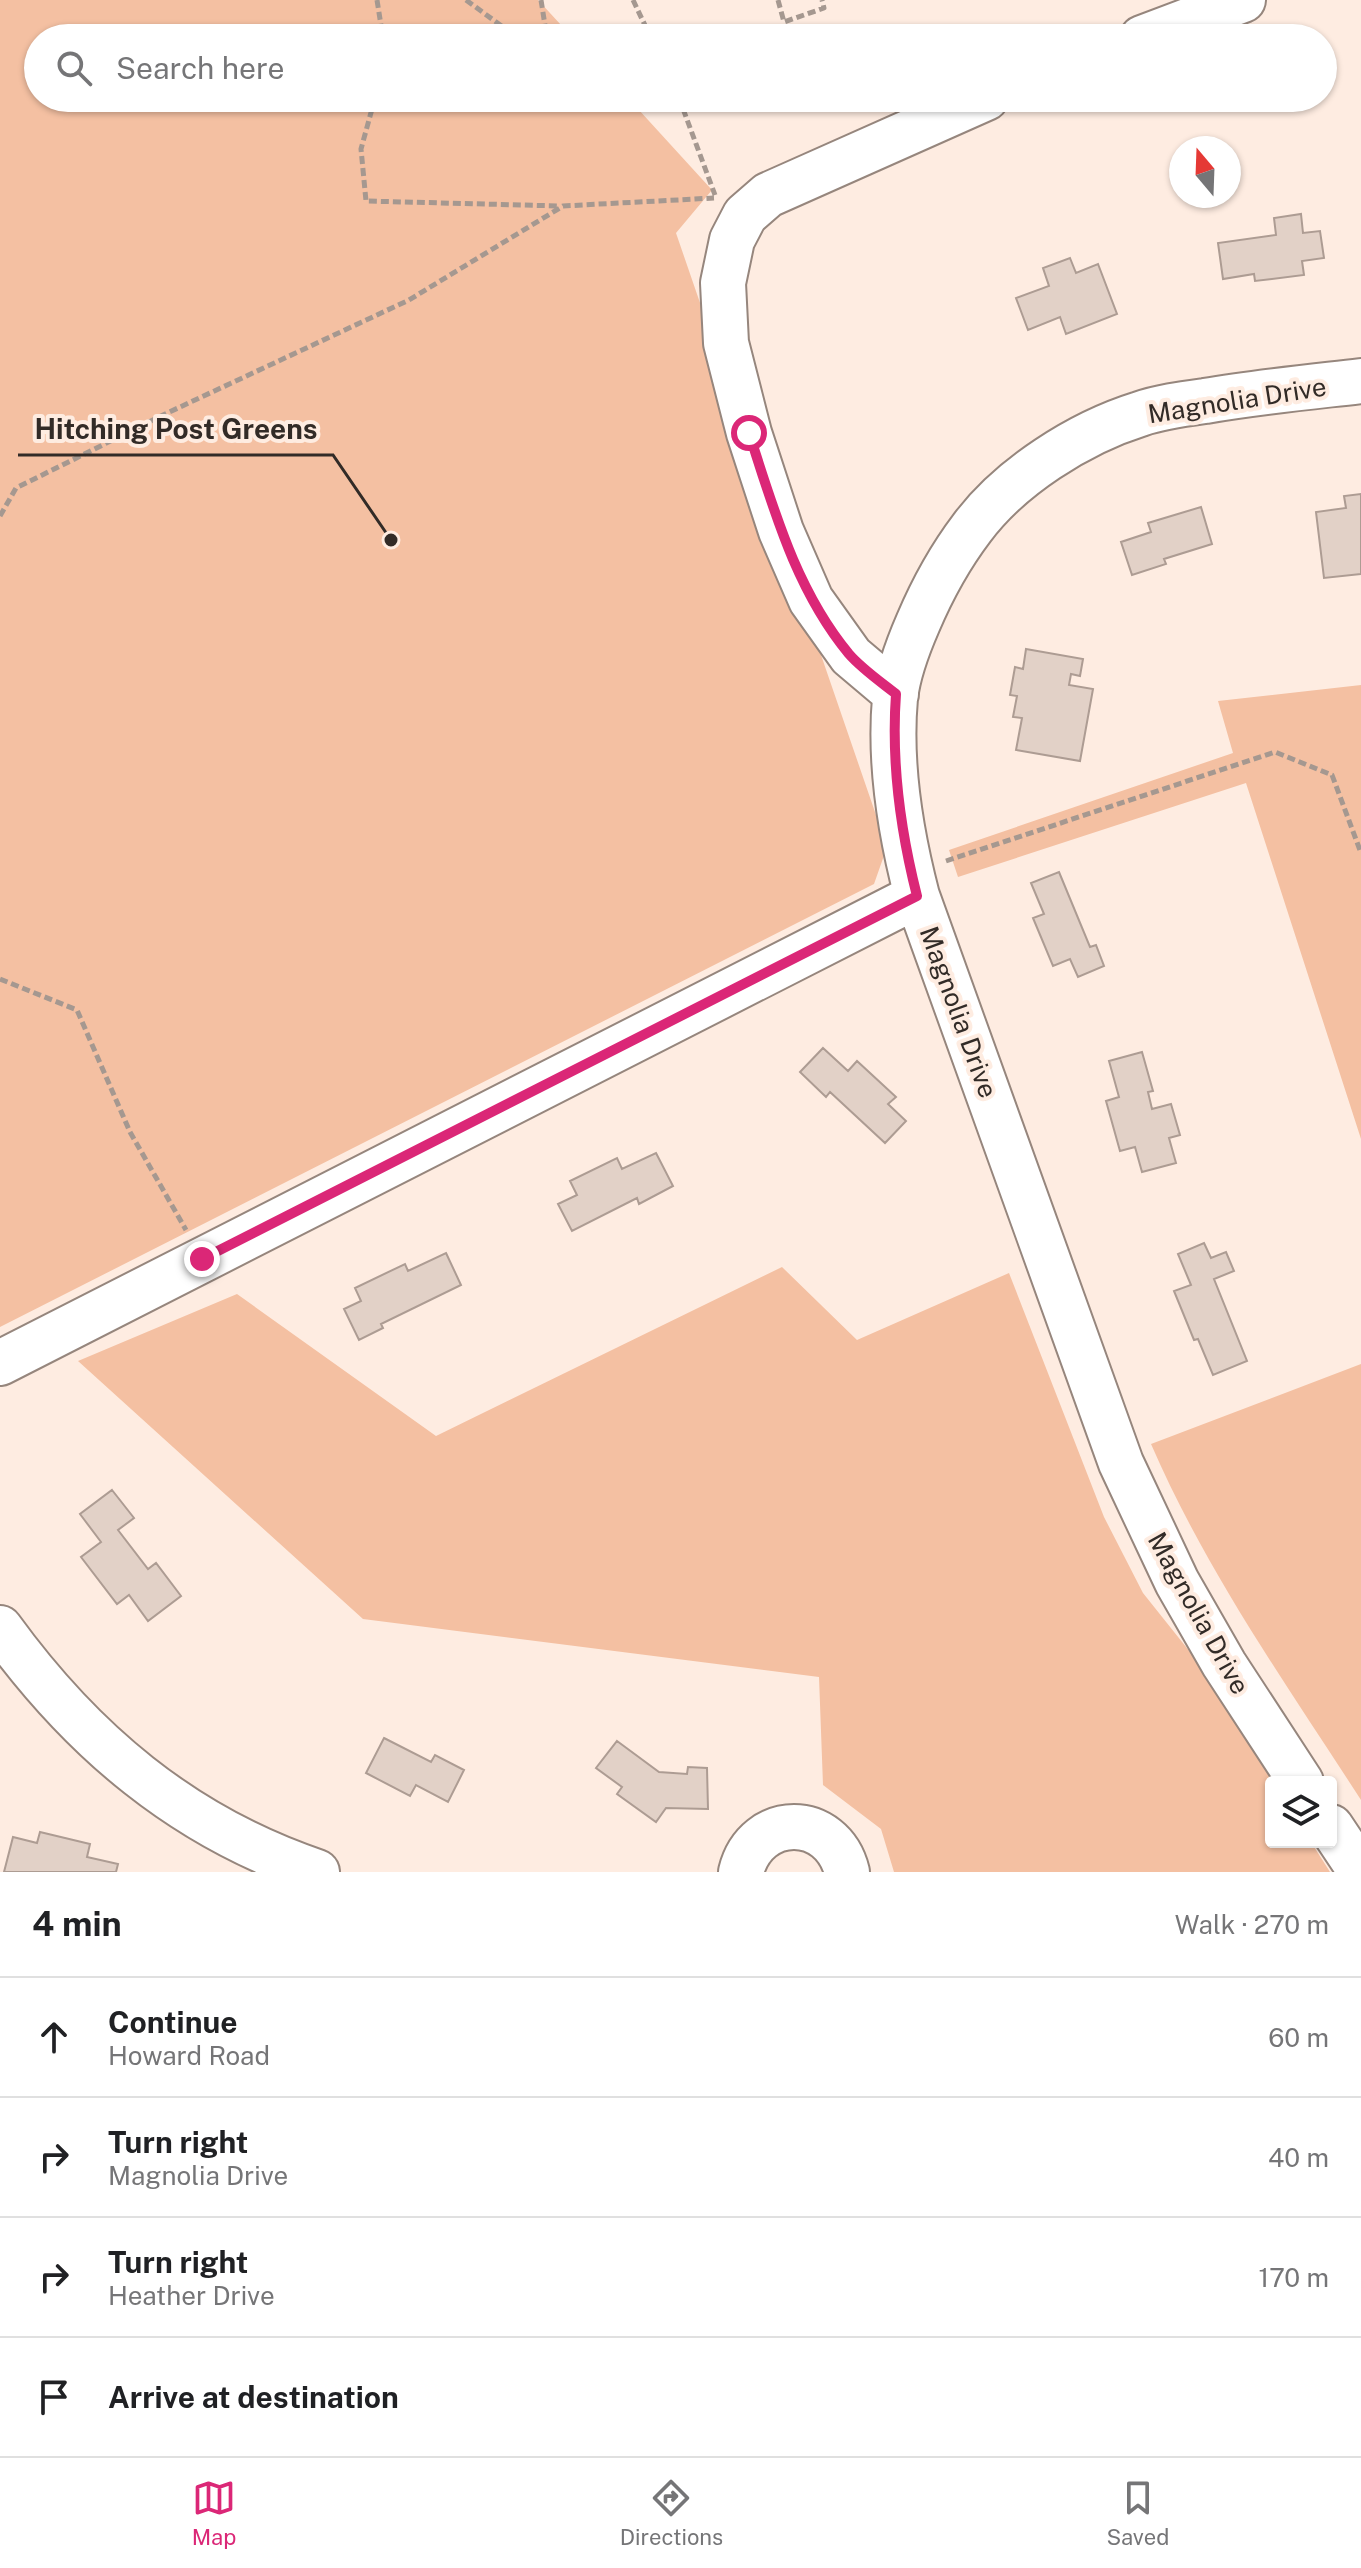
<!DOCTYPE html>
<html lang="en">
<head>
<meta charset="utf-8">
<style>
  :root { --surface:#fff; --page:#f6f6f6; --text:#202124; --muted:#757577; --line:#e0e0e0; --accent:#db2777 }
  body { margin:0; font-family:"Public Sans",sans-serif; background:var(--page); color:var(--text) }
  .controls { position:absolute; right:24px; bottom:24px; display:grid; overflow:hidden; border-radius:8px; box-shadow:0 2px 6px #0004 }
  .controls button { width:72px; height:72px; display:grid; place-items:center; padding:0; border:0; border-bottom:2px solid var(--line); background:var(--surface); color:var(--text); font:40px sans-serif }
  .compass { position:absolute; left:1169px; top:136px; width:72px; height:72px; border-radius:50%; background:var(--surface); box-shadow:0 2px 6px #0004; rotate:341deg }
  .stop { position:absolute; width:24px; height:24px; margin:-18px; border:6px solid #db2777; border-radius:50%; background:#fff }
  .stop.end { background:#db2777; border-color:#fff; box-shadow:0 2px 8px #0008 }
  .list { margin:0; padding:0; list-style:none }
  h2 { display:flex; justify-content:space-between; align-items:center; height:104px; margin:0; padding:0 32px; font-size:34px }
  h2 small { font-size:26px; font-weight:400; color:var(--muted) }
  .list li { display:grid; grid-template-columns:52px 1fr auto; gap:24px; align-items:center; box-sizing:border-box; height:120px; padding:0 32px; border-top:2px solid var(--line) }
  .list b { display:block; font-size:30px; white-space:nowrap }
  .list p { margin:0; font-size:26px; white-space:nowrap; color:var(--muted) }
  .list em { font-size:26px; font-style:normal; color:var(--muted) }
  .icon { flex:none; width:44px; height:44px; fill:none; stroke:currentColor; stroke-width:2; stroke-linecap:round; stroke-linejoin:round }
  .map { position:relative; flex:none; width:1361px; height:1872px; overflow:hidden }
  .search { position:absolute; background:var(--surface); box-shadow:0 2px 6px #0004; left:24px; right:24px; top:24px; height:88px; display:flex; align-items:center; gap:20px; box-sizing:border-box; padding:0 28px; border-radius:44px; color:var(--muted); font-size:30px }
  .sheet { height:584px; background:var(--surface) }
  nav { display:flex; justify-content:space-around; align-items:center; box-sizing:border-box; height:112px; border-top:2px solid var(--line); background:var(--surface); font-size:22px; color:var(--muted) }
  nav a { display:grid; justify-items:center; gap:4px }
  nav .on { color:var(--accent) }
  .map>svg:first-child { display:block }
</style>
</head>
<body>
<div class="map">
<svg width="1361" height="1872" viewBox="0 0 1361 1872">
  <rect width="100%" height="100%" fill="#feece1"/>
  <path fill="#f4c0a2" d="M0 0H538L573 38H38V98H628L712 190 676 233 887 847 874 884 0 1327Z
    M1361 685V1139L1246 783 958 877 949 850 1233 753 1218 701Z
    M782 1267 857 1340 1009 1273 1104 1517 1143 1593 1206 1672 1273 1782 1271 1842H1311L1330 1872H894L881 1829 823 1785 819 1677 363 1619 78 1361 237 1294 436 1436Z
    M1361 1364V1800C1286 1684 1206 1571 1151 1444Z"/>
  <path fill="#e2d1c7" stroke="#ad9c93" stroke-width="2" d="M1301 214 1303 233 1320 231 1324 258 1302 261 1304 275 1255 281 1254 274 1223 279 1218 243 1276 235 1274 218Z
    M1070 258 1076 273 1098 264 1117 314 1066 334 1060 317 1028 330 1016 298 1049 286 1043 268Z
    M1361 494V574L1324 578 1316 512 1346 508 1344 496Z
    M1201 507 1212 544 1164 559 1166 564 1132 575 1121 542 1151 532 1148 523Z
    M1026 649 1083 659 1080 676 1071 674 1069 685 1093 689 1080 761 1016 750 1022 718 1013 717 1017 696 1010 695 1015 667 1023 669Z
    M1059 872 1090 947 1096 945 1104 966 1078 977 1070 959 1053 966 1033 918 1044 914 1031 883Z
    M823 1048 848 1071 857 1061 896 1097 888 1104 906 1121 885 1143 830 1092 826 1097 800 1072Z
    M1142 1052 1153 1091 1148 1092 1152 1109 1171 1104 1180 1135 1169 1138 1176 1163 1142 1172 1135 1147 1120 1151 1106 1101 1119 1097 1109 1061Z
    M656 1153 673 1186 639 1204 637 1198 572 1231 558 1204 577 1195 570 1181 617 1158 622 1169Z
    M1204 1243 1211 1258 1226 1252 1234 1271 1214 1279 1247 1361 1213 1375 1198 1339 1194 1340 1174 1291 1191 1285 1178 1254Z
    M446 1253 461 1285 381 1324 383 1328 359 1340 344 1309 361 1301 355 1288 405 1264 408 1271Z
    M112 1490 134 1518 118 1530 148 1569 156 1563 181 1596 148 1621 129 1595 117 1604 81 1557 101 1542 80 1514Z
    M384 1738 431 1762 435 1755 464 1770 448 1802 416 1785 410 1796 366 1773Z
    M617 1741 659 1772 687 1774 688 1767 707 1768 708 1809 666 1808 656 1822 617 1794 622 1787 596 1768Z
    M40 1832 90 1844 87 1857 118 1864 116 1872H4L13 1837 37 1843Z"/>
  <g fill="none" stroke-linecap="round" stroke-linejoin="round">
    <g stroke="#96867d" stroke-width="48">
      <path id="minor" d="M1142 38 1243 0
        M896 694 851 656 811 600 781 531 749 433 726 343 723 283 732 240 745 215 768 195 986 98
        M0 1363 917 896
        M0 1628C82 1741 183 1827 317 1872
        M1301 1782 1224 1664 1177 1582 1121 1463 917 896C900 831 889 764 895 698 898 672 908 646 918 623 932 590 950 557 972 528 1010 477 1079 433 1140 414 1160 407 1183 404 1205 401 1257 392 1309 387 1361 381
        M1331 1827 1361 1872
        M741 1872C756 1812 832 1812 847 1872"/>
    </g>
    <path stroke="#a59890" stroke-width="5" stroke-dasharray="8 4" stroke-linecap="butt" d="M377 0 383 38
      M466 0 518 38
      M541 0 547 38
      M633 0 651 38
      M778 0 784 22 824 8 822 0
      M375 98 361 149 366 201 560 206
      M679 98 715 195
      M0 516 16 488 163 415 409 300 563 206 714 198
      M946 861 1275 752 1332 775 1361 853
      M0 979 77 1010 130 1132 186 1230"/>
    <use href="#minor" stroke="#fff" stroke-width="44"/>
  </g>
  <g fill="none" stroke-linecap="round" stroke-linejoin="round">
    <path stroke="#db2777" stroke-width="10" d="M202 1259 917 896C900 829 891 763 896 694 881 682 862 669 849 654 796 590 774 510 749 433"/>
  </g>
  <g text-anchor="middle" dominant-baseline="central" stroke-width="8" stroke-linejoin="round" paint-order="stroke">
    <g font-size="26" fill="#322b27" stroke="#feece1">
      <text transform="translate(1237 400) rotate(-9)">Magnolia Drive</text>
      <text transform="translate(959 1012) rotate(70)">Magnolia Drive</text>
      <text transform="translate(1199 1613) rotate(61)">Magnolia Drive</text>
    </g>
  </g>
  <path fill="none" stroke="#322b27" stroke-width="3" d="M391 540L333 455H18"/>
  <circle fill="#322b27" stroke="#feece1" stroke-width="3" cx="391" cy="540" r="8"/>
  <g font-size="28" text-anchor="middle" font-weight="bold" fill="#322b27" stroke="#feece1" stroke-width="8" stroke-linejoin="round" paint-order="stroke">
    <text x="176" y="439">Hitching Post Greens</text>
  </g>
</svg>
<div class="controls">
<button><svg class="icon" aria-label="layers" viewBox="0 0 24 24"><path d="M12 4l9 5-9 5-9-5zM3 14l9 5 9-5"/></svg></button>
</div>
<svg class="compass" viewBox="-18 -18 36 36"><path d="M0-13l5 13h-10z" fill="#e53935"/><path d="M0 13l5-13h-10z" fill="#757577"/></svg>
<div class="stop" style="left:749px;top:433px"></div>
<div class="stop end" style="left:202px;top:1259px"></div>
<div class="search"><svg class="icon" aria-label="search" viewBox="0 0 24 24"><circle cx="10" cy="10" r="6"/><path d="M15 15l6 6"/></svg>Search here</div>
</div>
<section class="sheet">
<h2>4 min<small>Walk · 270 m</small></h2>
<ul class="list">
<li><svg class="icon" aria-label="ahead" viewBox="0 0 24 24"><path d="M12 20V5M6 11l6-6 6 6"/></svg><div><b>Continue</b><p>Howard Road</p></div><em>60 m</em></li>
<li><svg class="icon" aria-label="right" viewBox="0 0 24 24"><path d="M7 20v-9h11M14 6l5 5-5 5"/></svg><div><b>Turn right</b><p>Magnolia Drive</p></div><em>40 m</em></li>
<li><svg class="icon" aria-label="right" viewBox="0 0 24 24"><path d="M7 20v-9h11M14 6l5 5-5 5"/></svg><div><b>Turn right</b><p>Heather Drive</p></div><em>170 m</em></li>
<li><svg class="icon" aria-label="arrive" viewBox="0 0 24 24"><path d="M6 21V4h12l-3 4 3 4H6"/></svg><div><b>Arrive at destination</b></div></li>
</ul>
</section>
<nav>
<a class="on"><svg class="icon" aria-label="map" viewBox="0 0 24 24"><path d="M3 6l6-2 6 2 6-2v14l-6 2-6-2-6 2zM9 4v14M15 6v14"/></svg>Map</a>
<a><svg class="icon" aria-label="directions" viewBox="0 0 24 24"><path d="M12 3l9 9-9 9-9-9zM9 14v-3h6M13 9l2 2-2 2"/></svg>Directions</a>
<a><svg class="icon" aria-label="saved" viewBox="0 0 24 24"><path d="M7 4h10v16l-5-4-5 4z"/></svg>Saved</a>
</nav>
</body>
</html>
